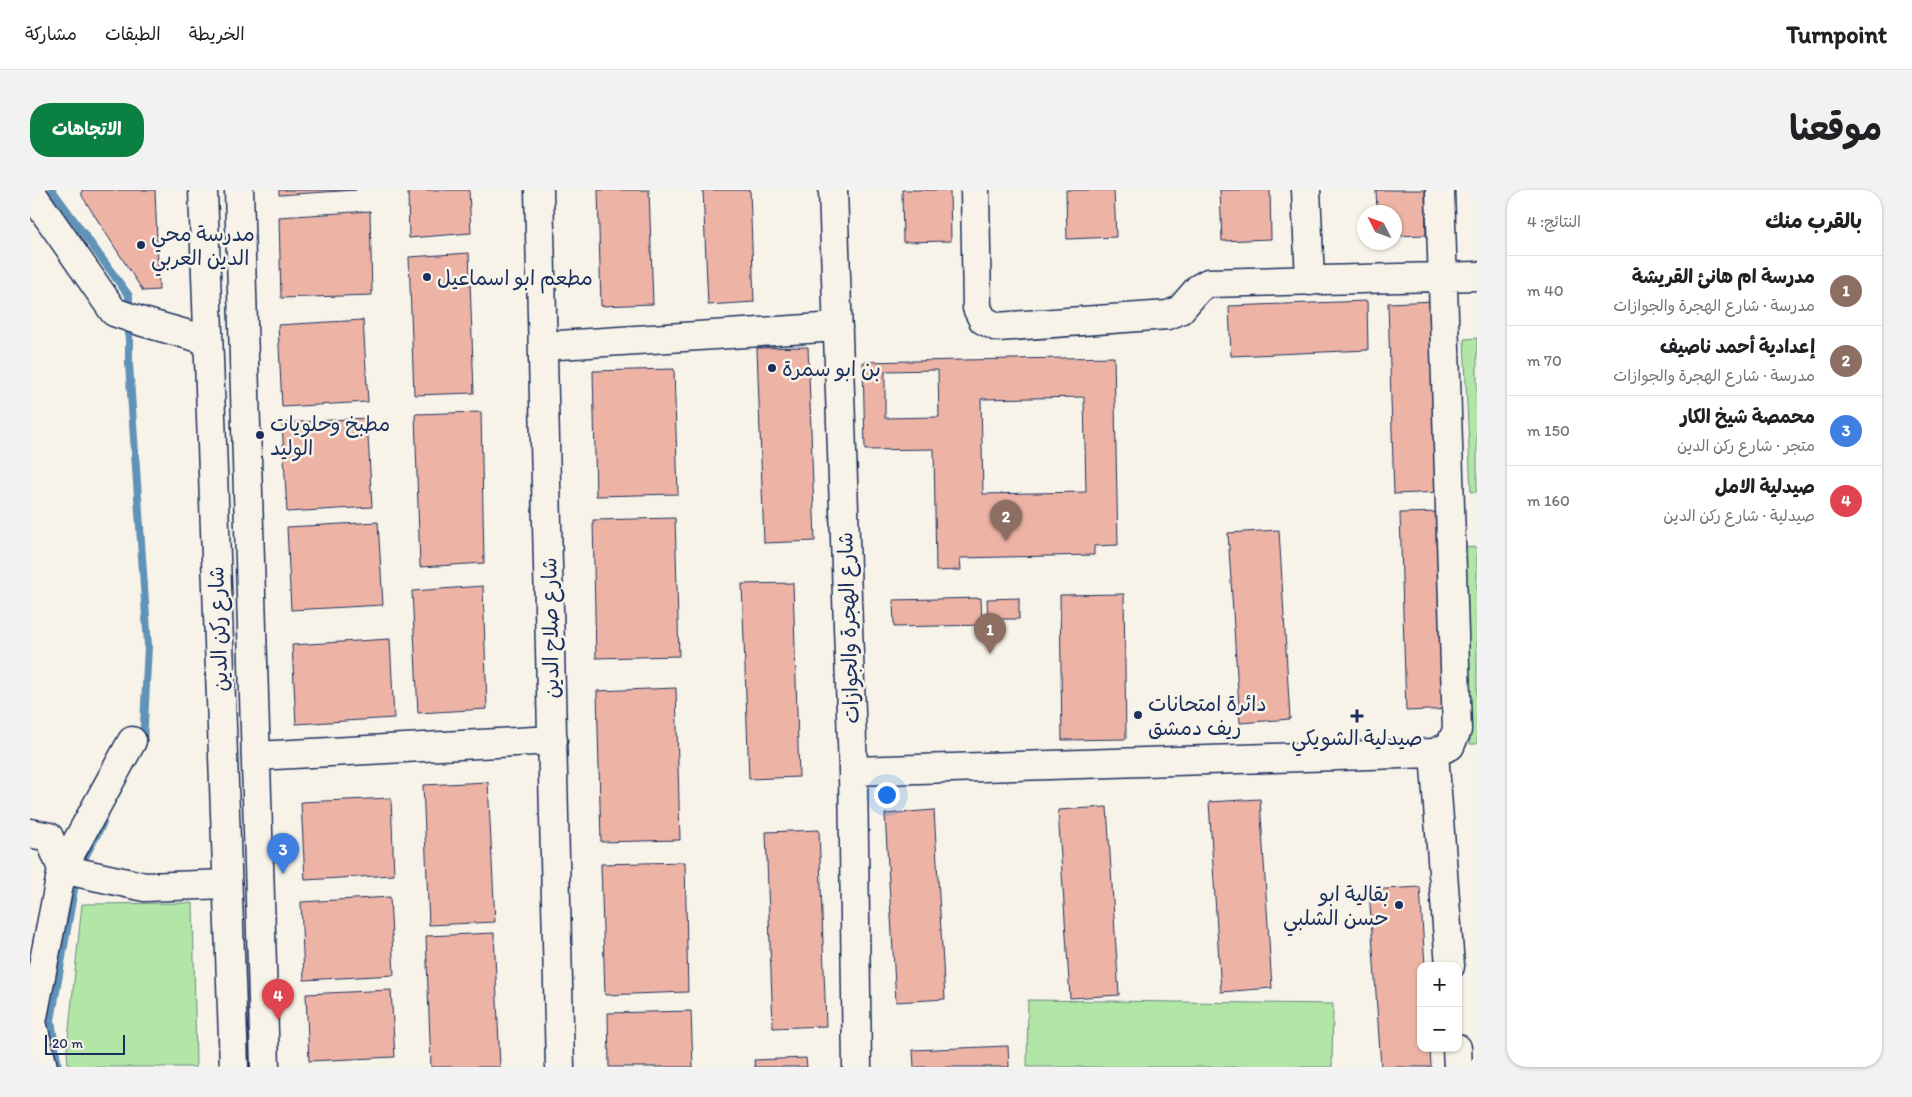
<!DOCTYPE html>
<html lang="ar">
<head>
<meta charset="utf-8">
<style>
  :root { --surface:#fff; --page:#f2f2f2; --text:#202124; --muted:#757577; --line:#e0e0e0; --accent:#0b8043 }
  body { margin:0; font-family:Itim,"Playpen Sans Arabic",sans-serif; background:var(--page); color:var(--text); direction:rtl }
  .controls { position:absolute; right:15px; bottom:15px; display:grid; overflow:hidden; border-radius:10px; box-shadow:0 1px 4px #0004 }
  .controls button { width:45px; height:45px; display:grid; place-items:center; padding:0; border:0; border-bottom:1px solid var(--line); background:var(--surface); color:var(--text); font:25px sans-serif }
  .compass { position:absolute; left:1327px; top:15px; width:45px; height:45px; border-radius:50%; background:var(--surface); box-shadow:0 1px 4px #0004; rotate:312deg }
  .scale { position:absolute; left:15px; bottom:12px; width:80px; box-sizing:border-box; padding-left:5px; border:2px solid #1b2f5e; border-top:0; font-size:14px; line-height:18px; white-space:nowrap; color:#1b2f5e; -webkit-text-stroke:4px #f7f3e8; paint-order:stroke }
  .you { position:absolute; left:856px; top:604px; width:18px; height:18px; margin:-12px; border:4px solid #fff; border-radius:50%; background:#1a73e8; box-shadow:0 0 0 8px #1a73e833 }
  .badge { display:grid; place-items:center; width:32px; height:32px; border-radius:50%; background:var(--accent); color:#fff; font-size:16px; font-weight:700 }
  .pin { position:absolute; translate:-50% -41px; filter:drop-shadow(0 1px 2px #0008) }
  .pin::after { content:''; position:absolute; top:26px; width:18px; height:15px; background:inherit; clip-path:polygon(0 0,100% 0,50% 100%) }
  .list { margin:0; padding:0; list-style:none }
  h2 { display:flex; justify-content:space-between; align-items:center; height:65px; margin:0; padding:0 20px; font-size:21px }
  h2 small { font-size:16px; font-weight:400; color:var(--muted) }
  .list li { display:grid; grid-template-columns:32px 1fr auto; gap:15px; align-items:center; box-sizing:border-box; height:70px; padding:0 20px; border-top:1px solid var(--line) }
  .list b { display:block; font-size:19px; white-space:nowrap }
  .list p { margin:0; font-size:16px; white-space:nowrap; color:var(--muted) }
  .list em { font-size:16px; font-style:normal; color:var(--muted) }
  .map { position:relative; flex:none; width:1447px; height:877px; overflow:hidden; direction:ltr; border-radius:20px }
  header { display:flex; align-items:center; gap:30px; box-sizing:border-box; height:70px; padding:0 25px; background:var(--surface); border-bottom:1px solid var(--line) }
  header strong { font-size:24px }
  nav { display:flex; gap:28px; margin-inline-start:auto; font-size:18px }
  .intro { display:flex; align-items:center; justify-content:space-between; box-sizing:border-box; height:120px; padding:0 30px }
  h1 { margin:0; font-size:35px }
  .button { padding:12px 22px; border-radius:20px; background:var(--accent); color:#fff; font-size:18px; font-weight:700 }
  main { display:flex; gap:30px; padding:0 30px }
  aside { flex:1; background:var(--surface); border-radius:20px; box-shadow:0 1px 4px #0004 }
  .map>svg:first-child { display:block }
</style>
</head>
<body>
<header>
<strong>Turnpoint</strong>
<nav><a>الخريطة</a><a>الطبقات</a><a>مشاركة</a></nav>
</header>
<div class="intro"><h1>موقعنا</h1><a class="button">الاتجاهات</a></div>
<main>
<aside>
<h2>بالقرب منك<small>النتائج: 4</small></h2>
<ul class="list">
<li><span class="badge" style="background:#8d6e63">1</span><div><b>مدرسة ام هانئ القريشة</b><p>مدرسة · شارع الهجرة والجوازات</p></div><em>40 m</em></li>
<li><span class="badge" style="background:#8d6e63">2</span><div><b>إعدادية أحمد ناصيف</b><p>مدرسة · شارع الهجرة والجوازات</p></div><em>70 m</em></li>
<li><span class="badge" style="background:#3f7fe0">3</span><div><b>محمصة شيخ الكار</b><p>متجر · شارع ركن الدين</p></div><em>150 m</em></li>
<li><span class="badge" style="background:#e0444e">4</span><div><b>صيدلية الامل</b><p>صيدلية · شارع ركن الدين</p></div><em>160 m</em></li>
</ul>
</aside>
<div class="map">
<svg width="1447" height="877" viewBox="0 0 1447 877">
  <rect width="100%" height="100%" fill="#f7f3e8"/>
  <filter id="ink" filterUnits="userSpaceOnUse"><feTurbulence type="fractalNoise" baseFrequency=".02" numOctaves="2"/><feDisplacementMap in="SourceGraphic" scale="10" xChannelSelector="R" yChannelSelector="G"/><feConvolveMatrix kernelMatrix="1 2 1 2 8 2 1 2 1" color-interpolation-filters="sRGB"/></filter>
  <g filter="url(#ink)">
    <path fill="#b2e6a7" stroke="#668a82" d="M1447 148V302H1441L1434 149Z
      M1447 357V554H1440L1430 358Z
      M163 713 166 877H38L37 859 52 714Z
      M998 810 1303 814 1302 877H997Z"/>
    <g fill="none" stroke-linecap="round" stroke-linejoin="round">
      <path stroke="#6193b7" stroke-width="8" d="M22 0 99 106V122
        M99 133V174L118 456 113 553
        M28 877 21 830 44 699 54 669 73 633"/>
    </g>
    <path fill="#edb4a6" stroke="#1b2f5e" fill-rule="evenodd" d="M52 0H125L129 100 113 101 52 6Z
      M249 0H326L249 5Z
      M378 0H439L441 43 379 48Z
      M568 0H619L623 114 571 116Z
      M673 0H720L724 112 678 115Z
      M872 0H920L921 51 873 52Z
      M1036 0H1084L1086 47 1037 49Z
      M1190 0H1240L1241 49 1192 51Z
      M1346 0H1395L1396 45 1364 46V22H1347Z
      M340 21 342 105 251 108 249 27Z
      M439 63 444 203 384 205 379 67Z
      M1337 111 1338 160 1201 166 1199 116Z
      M1406 111 1412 302 1364 304 1358 113Z
      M333 130 338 212 252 217 248 135Z
      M778 157 785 351 734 353 727 158Z
      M1084 167 1088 355 1064 356V365L930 368 931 380 906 381 904 259 835 260 833 172ZM908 180 909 227 855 228V181ZM1054 207 1056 302 953 304 951 209Z
      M644 179 648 304 566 306 563 181Z
      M451 222 454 373 390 377 385 224Z
      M337 228 342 317 257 322 252 233Z
      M1416 322 1423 519 1376 521 1370 323Z
      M645 328 649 466 566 468 563 330Z
      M348 332 353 415 261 420 257 337Z
      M1249 340 1260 529 1210 533 1198 343Z
      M763 393 769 587 719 589 712 394Z
      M453 396 457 519 388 523 382 401Z
      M1094 404 1096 549 1032 550 1030 405Z
      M951 408 952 435 864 437 863 410Z
      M989 408V429H958L957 409Z
      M360 449 364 528 266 534 262 455Z
      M646 498 650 650 571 652 567 501Z
      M458 592 465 732 399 735 393 595Z
      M361 608 364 685 275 690 271 612Z
      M1230 609 1242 798 1191 802 1179 612Z
      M1077 617 1089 805 1040 808 1028 620Z
      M904 620 915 809 866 812 855 624Z
      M789 640 796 836 743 838 736 642Z
      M655 672 658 802 575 805 571 674Z
      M1390 697 1395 776H1391V858H1400L1401 877H1351L1339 700Z
      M360 707 364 785 274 790 271 712Z
      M464 743 470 877H401L396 746Z
      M361 800 365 867 279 871 276 804Z
      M661 821 663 877H579L578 823Z
      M978 856 979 877H884L883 860Z
      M776 868 777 877H725L724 870Z"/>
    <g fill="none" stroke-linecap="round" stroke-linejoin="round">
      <g stroke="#1b2f5e" stroke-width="31">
        <path id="minor" d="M509 0 530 877
          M803 0 823 581 827 877
          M945 0 947 118 953 130 967 137 1138 125 1150 120 1169 98 1178 93 1447 86
          M1276 0 1280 91
          M0 1 84 122 113 132 177 150
          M513 156 808 137
          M1404 563 1420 776
          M226 566 523 550
          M823 581 1404 563 1420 556 1427 540 1410 0
          M0 643 19 647 32 679 115 697 197 694
          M1427 858 1428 877
          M13 877 2 832 32 679 102 551"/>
      </g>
      <g stroke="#1b2f5e" stroke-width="31">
        <path id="major" d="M173 0 204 877
          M209 0 235 877"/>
      </g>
      <use href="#minor" stroke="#f7f3e8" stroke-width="28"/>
      <use href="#major" stroke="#f7f3e8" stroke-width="28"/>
    </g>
  </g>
  <g fill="#1b2f5e" stroke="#f7f3e8" stroke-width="2">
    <circle cx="111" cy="55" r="5"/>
    <circle cx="397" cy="87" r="5"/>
    <circle cx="742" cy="178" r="5"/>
    <circle cx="230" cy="245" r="5"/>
    <circle cx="1108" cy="525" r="5"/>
    <path d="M1324.5 518.5h5v5h5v5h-5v5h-5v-5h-5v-5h5z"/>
    <circle cx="1369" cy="715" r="5"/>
  </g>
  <g text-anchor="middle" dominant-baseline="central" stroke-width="5" stroke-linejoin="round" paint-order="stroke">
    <g font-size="21" fill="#1b2f5e" stroke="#f7f3e8" text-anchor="start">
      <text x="121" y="43">مدرسة محي<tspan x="121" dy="24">الدين العربي</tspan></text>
      <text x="407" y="87">مطعم ابو اسماعيل</text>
      <text x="752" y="178">بن ابو سمرة</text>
      <text x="240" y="233">مطبخ وحلويات<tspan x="240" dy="24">الوليد</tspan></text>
      <text x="1118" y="513">دائرة امتحانات<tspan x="1118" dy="24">ريف دمشق</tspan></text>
      <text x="1327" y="547" text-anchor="middle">صيدلية الشويكي</text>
      <text x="1359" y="703" text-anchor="end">بقالية ابو<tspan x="1359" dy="24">حسن الشلبي</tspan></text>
    </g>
    <g font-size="21" fill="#1b2f5e" stroke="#f7f3e8">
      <text transform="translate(520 438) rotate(-91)">شارع صلاح الدين</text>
      <text transform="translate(818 438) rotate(-92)">شارع الهجرة والجوازات</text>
      <text transform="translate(188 439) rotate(-92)">شارع ركن الدين</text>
    </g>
  </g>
</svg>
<div class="controls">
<button>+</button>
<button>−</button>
</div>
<svg class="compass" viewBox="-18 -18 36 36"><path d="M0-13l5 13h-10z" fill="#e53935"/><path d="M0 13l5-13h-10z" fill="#757577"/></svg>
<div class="scale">20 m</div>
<div class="you"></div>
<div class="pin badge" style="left:960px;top:464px;background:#8d6e63">1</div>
<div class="pin badge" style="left:976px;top:351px;background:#8d6e63">2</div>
<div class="pin badge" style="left:253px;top:684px;background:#3f7fe0">3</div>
<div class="pin badge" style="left:248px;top:830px;background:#e0444e">4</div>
</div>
</main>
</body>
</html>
